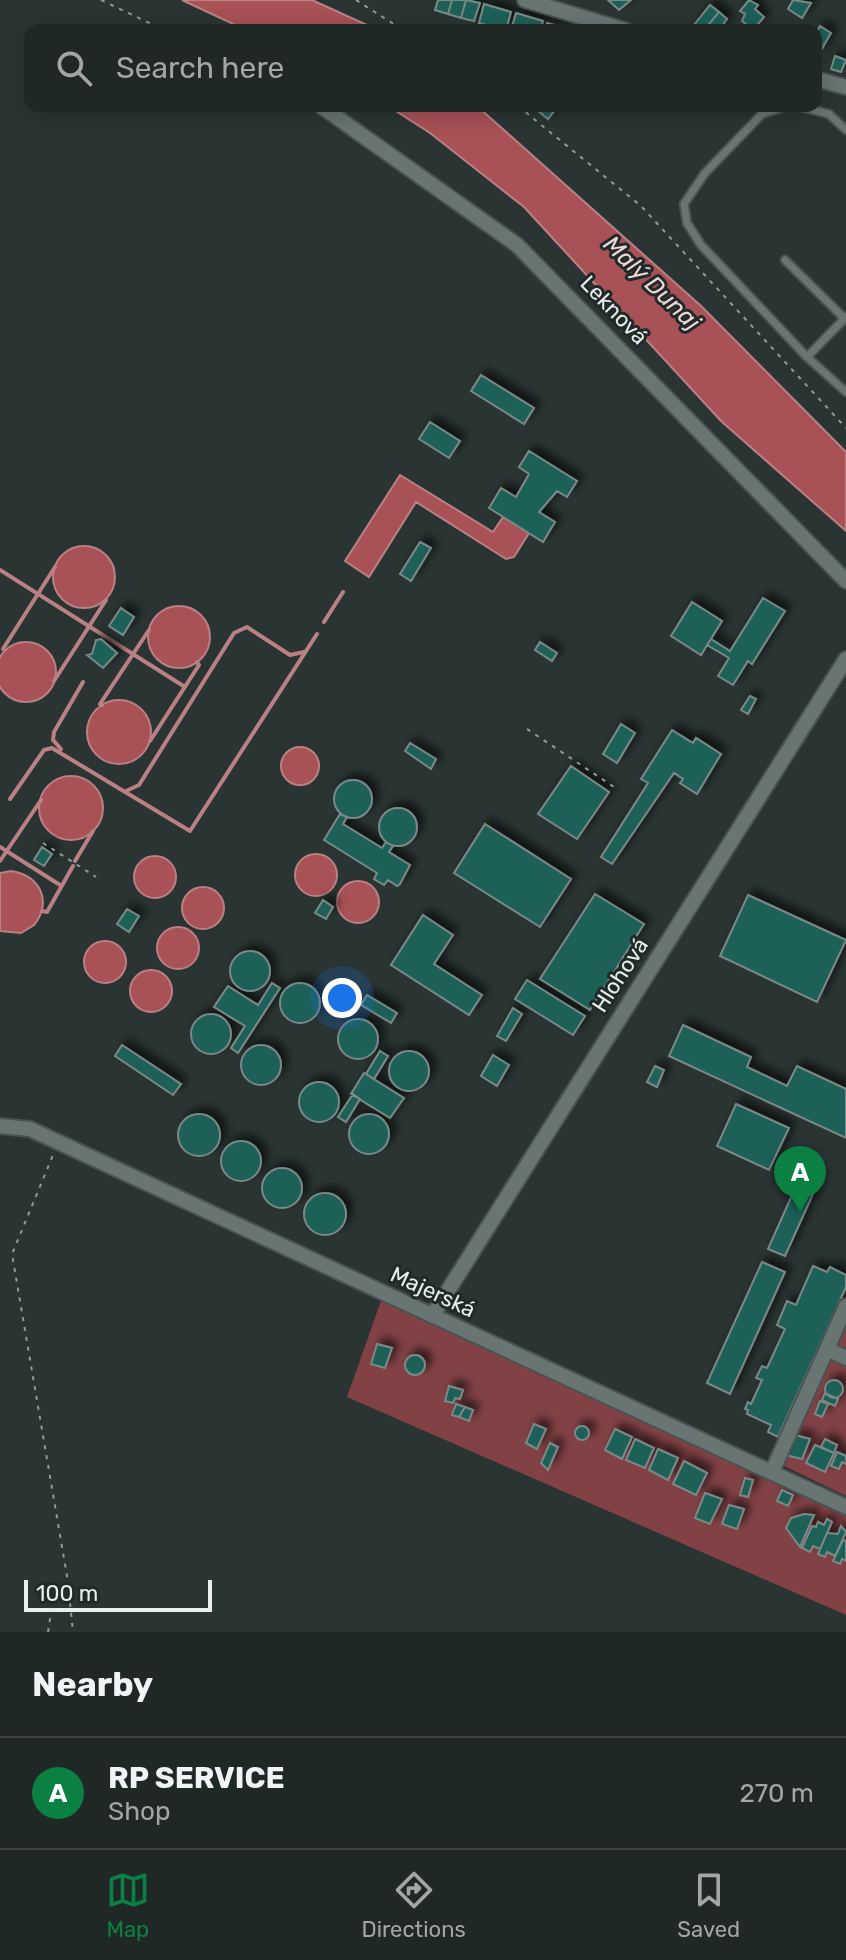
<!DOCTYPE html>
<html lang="en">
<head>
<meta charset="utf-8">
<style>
  :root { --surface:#202826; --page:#2d3432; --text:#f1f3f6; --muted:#a2a6a7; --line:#3d4443; --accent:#0b8043 }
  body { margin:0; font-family:Rubik,sans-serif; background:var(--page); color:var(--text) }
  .scale { position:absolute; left:24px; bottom:20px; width:188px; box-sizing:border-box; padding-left:8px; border:4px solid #e7eeec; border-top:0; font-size:22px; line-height:28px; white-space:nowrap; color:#e7eeec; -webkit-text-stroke:6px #202b29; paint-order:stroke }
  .you { position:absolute; left:342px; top:998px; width:28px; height:28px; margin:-20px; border:6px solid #fff; border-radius:50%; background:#1a73e8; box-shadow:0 0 0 12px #1a73e833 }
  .badge { display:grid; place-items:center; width:52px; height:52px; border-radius:50%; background:var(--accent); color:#fff; font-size:26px; font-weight:700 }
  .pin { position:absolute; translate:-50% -66px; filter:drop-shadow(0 2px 4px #0008) }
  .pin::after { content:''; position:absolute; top:42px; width:28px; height:24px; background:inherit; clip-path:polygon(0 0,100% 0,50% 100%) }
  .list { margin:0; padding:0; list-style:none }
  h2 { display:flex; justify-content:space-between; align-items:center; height:104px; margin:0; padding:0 32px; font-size:34px }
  h2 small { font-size:26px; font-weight:400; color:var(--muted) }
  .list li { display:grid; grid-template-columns:52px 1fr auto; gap:24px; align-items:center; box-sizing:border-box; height:112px; padding:0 32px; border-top:2px solid var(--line) }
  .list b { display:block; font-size:30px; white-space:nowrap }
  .list p { margin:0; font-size:26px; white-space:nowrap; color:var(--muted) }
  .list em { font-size:26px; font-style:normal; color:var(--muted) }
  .icon { flex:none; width:44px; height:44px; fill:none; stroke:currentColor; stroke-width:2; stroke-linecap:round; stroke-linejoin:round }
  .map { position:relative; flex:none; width:846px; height:1632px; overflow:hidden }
  .search { position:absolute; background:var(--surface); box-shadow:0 4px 20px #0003; left:24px; right:24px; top:24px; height:88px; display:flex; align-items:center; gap:20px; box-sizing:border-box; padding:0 28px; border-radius:16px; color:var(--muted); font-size:30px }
  .sheet { height:216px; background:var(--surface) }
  nav { display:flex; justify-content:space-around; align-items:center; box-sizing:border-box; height:112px; border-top:2px solid var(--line); background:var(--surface); font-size:22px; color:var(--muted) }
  nav a { display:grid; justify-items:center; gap:4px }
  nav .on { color:var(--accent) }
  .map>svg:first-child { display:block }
</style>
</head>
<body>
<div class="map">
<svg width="846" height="1632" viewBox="0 0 846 1632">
  <defs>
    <filter id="shadow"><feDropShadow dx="6" dy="-6" stdDeviation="4" flood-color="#0009"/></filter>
  </defs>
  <rect width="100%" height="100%" fill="#2a3533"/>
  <path fill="#824245" d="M381 1301 846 1515V1615L347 1397Z
    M846 1320V1496L780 1464Z"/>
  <path fill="#a85157" stroke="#bb8084" stroke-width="2" d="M182 0H312L378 30H246Z
    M388 106H477L700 305 846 452V531L721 421 524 207 430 133Z
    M400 475 493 532 503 517 529 533 514 557 506 559 416 502 369 577 345 561Z
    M53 577a31 31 0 1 1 62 0a31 31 0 1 1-62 0Z
    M148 637a31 31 0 1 1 62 0a31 31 0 1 1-62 0Z
    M-4 672a30 30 0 1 1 60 0a30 30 0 1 1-60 0Z
    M87 732a32 32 0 1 1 64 0a32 32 0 1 1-64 0Z
    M281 766a19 19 0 1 1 38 0a19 19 0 1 1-38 0Z
    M39 808a32 32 0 1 1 64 0a32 32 0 1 1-64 0Z
    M295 875a21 21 0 1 1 42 0a21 21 0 1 1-42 0Z
    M134 877a21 21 0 1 1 42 0a21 21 0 1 1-42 0Z
    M11 871C40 875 53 902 34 925L21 933 0 931V873Z
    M337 902a21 21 0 1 1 42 0a21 21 0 1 1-42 0Z
    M182 908a21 21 0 1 1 42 0a21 21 0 1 1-42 0Z
    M157 948a21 21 0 1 1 42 0a21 21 0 1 1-42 0Z
    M84 962a21 21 0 1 1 42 0a21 21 0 1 1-42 0Z
    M130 991a21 21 0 1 1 42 0a21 21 0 1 1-42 0Z"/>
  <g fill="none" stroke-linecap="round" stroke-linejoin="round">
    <path stroke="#bb8084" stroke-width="4" d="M0 570 185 687
      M324 622 343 592
      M3 649 55 567
      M54 681 106 600
      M102 705 100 704 149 630
      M150 741 199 665 197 662
      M61 749 53 740 54 732 83 682
      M126 791 139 785 234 633 247 627 290 655 304 652
      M10 799 44 750 52 748 190 831 317 634
      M0 847 60 885
      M0 861 41 800
      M75 861 93 831
      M42 911 47 912 73 866"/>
  </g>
  <path fill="#1d6159" stroke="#7b8886" stroke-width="2" filter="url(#shadow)" d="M438 0H452L448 14 435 10Z
    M452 0H466L461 18 448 14Z
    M466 0 480 3 474 21 461 18Z
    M608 0H631L619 10Z
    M749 0 758 5 755 9 764 17 753 30 742 21 745 14 740 11Z
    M793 0 811 3 802 18 788 9Z
    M484 4 511 12 506 30 479 23Z
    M710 5 719 12 704 30H700L694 25Z
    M719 12 727 19 719 30H704Z
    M516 13 543 21 540 30H511Z
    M547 23 573 30H545Z
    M820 26 831 33 820 52 816 49V33Z
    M835 56 846 60 841 72 831 69Z
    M532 106H558L548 119Z
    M481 375 534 408 524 424 471 391Z
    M430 422 460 441 449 458 419 439Z
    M529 451 577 481 567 497 557 491 539 512 555 522 543 542 489 508 501 488 516 497 529 474 519 467Z
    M420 542 431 548 411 581 400 574Z
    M763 598 785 611 752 664 748 661 733 685 718 676 729 658 707 645 711 639 730 651Z
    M692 602 722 621 701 655 671 636Z
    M121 608 134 617 123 635 109 626Z
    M101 639 117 653 103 668 87 655 92 654 96 640Z
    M540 642 557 653 552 661 535 650Z
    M750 696 756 699 748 714 741 710Z
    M621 724 635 733 617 763 603 754Z
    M672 730 693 743 696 738 721 754 697 794 680 783 683 779 674 773 612 864 601 857 648 783 641 779Z
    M410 743 436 759 431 769 405 751Z
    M571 766 609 792 577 839 538 814Z
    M334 799a19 19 0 1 1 38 0a19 19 0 1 1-38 0Z
    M379 827a19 19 0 1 1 38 0a19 19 0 1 1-38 0Z
    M340 814 347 817 343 824 382 848 386 842 393 846 389 852 410 865 400 884 397 886 388 880 384 885 374 879 377 873 324 840Z
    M485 824 571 879 540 927 454 873Z
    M42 847 52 854 44 866 34 860Z
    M595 894 644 924 590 1010 540 979Z
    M748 895 846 940 817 1002 720 956Z
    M323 900 333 907 326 919 315 913Z
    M127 909 139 916 129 932 117 924Z
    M423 915 453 935 434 964 482 995 469 1015 391 965Z
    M230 971a20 20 0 1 1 40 0a20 20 0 1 1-40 0Z
    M527 980 585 1016 573 1035 515 999Z
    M272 983 280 988 238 1053 231 1048 245 1026 214 1007 228 986 258 1005Z
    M280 1003a20 20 0 1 1 40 0a20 20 0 1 1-40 0Z
    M367 995 397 1013 391 1023 361 1005Z
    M513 1008 522 1014 506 1041 497 1036Z
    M191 1034a20 20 0 1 1 40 0a20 20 0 1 1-40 0Z
    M338 1039a20 20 0 1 1 40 0a20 20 0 1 1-40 0Z
    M683 1025 751 1057 747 1067 787 1086 797 1066 846 1089V1138L669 1056Z
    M122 1045 181 1084 173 1095 115 1056Z
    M241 1065a20 20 0 1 1 40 0a20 20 0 1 1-40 0Z
    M380 1051 388 1056 374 1079 366 1074Z
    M389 1071a20 20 0 1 1 40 0a20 20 0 1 1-40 0Z
    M493 1055 509 1065 497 1086 481 1076Z
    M655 1066 664 1070 657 1087 647 1082Z
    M364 1073 404 1098 390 1118 351 1094Z
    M299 1102a20 20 0 1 1 40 0a20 20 0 1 1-40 0Z
    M353 1094 360 1099 346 1122 338 1117Z
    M736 1104 789 1128 769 1170 717 1146Z
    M349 1134a20 20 0 1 1 40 0a20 20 0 1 1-40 0Z
    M178 1135a21 21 0 1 1 42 0a21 21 0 1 1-42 0Z
    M221 1161a20 20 0 1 1 40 0a20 20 0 1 1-40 0Z
    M262 1188a20 20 0 1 1 40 0a20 20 0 1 1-40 0Z
    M796 1186 813 1194 785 1256 768 1249Z
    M304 1214a21 21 0 1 1 42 0a21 21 0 1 1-42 0Z
    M762 1262 785 1272 730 1394 707 1383Z
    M813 1266 827 1272 830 1267 846 1275V1287L778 1437 768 1432 771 1425 747 1414 748 1410 745 1409 748 1402 751 1404 762 1380 756 1378 762 1366 767 1368 785 1329 777 1325 787 1301 796 1305Z
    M377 1344 392 1348 385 1368 371 1364Z
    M405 1365a10 10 0 1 1 20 0a10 10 0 1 1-20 0Z
    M825 1389a9 9 0 1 1 18 0a9 9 0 1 1-18 0Z
    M449 1386 463 1390 460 1399 455 1398 453 1403 445 1401Z
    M825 1393 838 1399 835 1406 822 1400Z
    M820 1401 828 1404 822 1417 815 1414Z
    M456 1404 465 1407 459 1417 452 1415Z
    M465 1407 473 1410 469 1421 459 1417Z
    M534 1424 546 1429 537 1449 526 1443Z
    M575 1433a7 7 0 1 1 14 0a7 7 0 1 1-14 0Z
    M615 1429 632 1437 622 1459 605 1450Z
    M795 1435 810 1439 802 1459 786 1455Z
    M635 1439 654 1448 645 1468 626 1460Z
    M825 1439 837 1445 834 1453 821 1447Z
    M550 1443 558 1447 548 1470 541 1463Z
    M815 1445 834 1453 825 1472 806 1463Z
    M658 1449 678 1458 668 1480 649 1470Z
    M837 1452 846 1456V1464L842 1462 839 1469 831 1466Z
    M684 1461 707 1473 696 1495 673 1484Z
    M745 1478 753 1480 748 1497 740 1495Z
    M782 1490 793 1495 788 1506 777 1501Z
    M705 1493 722 1499 710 1524 695 1518Z
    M729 1505 744 1509 737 1529 722 1524Z
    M804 1514 814 1515 800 1547 786 1528 791 1518Z
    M827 1519 832 1522 820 1549 813 1546 810 1552 802 1548 812 1526 816 1527 818 1522 824 1525Z
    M841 1526 846 1532 835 1556 827 1552 825 1557 818 1554 827 1533 838 1534Z
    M843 1540 846 1541V1561L842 1559 840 1564 833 1561Z"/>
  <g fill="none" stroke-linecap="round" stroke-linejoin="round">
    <g stroke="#495351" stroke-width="11">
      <path id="lane" d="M787 106 762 114 705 173 684 204 687 223 701 245 807 357
        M797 106 829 114 846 130
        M785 260 844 318
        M846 317 807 357 846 392"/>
    </g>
    <g stroke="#495351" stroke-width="18">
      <path id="street" d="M525 0 625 30
        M816 79 846 87
        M321 106 517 245 846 581
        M0 1126 30 1129 846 1507
        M432 1316 846 659
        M827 1349 846 1358
        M772 1472 846 1306"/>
    </g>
    <path stroke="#919a98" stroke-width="2" stroke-dasharray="4 6" stroke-linecap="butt" d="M101 0 164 30
      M356 0 403 30
      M518 106 641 206 846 428
      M527 729 617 789
      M43 843 96 877
      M68 1583 73 1632
      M48 1632 52 1605 68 1582 12 1254 53 1155"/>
    <use href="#lane" stroke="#687573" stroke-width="7"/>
    <use href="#street" stroke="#687573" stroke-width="14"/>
  </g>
  <g text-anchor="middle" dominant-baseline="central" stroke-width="6" stroke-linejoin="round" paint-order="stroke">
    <g font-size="22" fill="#e7eeec" stroke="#202b29">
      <text transform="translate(614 310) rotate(46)">Leknová</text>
      <text transform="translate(620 975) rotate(-57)">Hlohová</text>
      <text transform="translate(433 1292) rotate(25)">Majerská</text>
    </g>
    <g font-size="24" font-style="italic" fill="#f0d6d6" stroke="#202b29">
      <text transform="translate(652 283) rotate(44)">Malý Dunaj</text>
    </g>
  </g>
</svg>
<div class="scale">100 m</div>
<div class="you"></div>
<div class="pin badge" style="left:800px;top:1212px">A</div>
<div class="search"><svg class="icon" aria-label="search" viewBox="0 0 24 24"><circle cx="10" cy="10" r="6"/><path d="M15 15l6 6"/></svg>Search here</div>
</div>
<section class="sheet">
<h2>Nearby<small></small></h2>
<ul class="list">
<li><span class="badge">A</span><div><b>RP SERVICE</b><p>Shop</p></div><em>270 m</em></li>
</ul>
</section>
<nav>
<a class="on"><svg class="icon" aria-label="map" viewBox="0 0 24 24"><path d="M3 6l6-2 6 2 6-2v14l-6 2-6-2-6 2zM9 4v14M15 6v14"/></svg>Map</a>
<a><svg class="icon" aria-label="directions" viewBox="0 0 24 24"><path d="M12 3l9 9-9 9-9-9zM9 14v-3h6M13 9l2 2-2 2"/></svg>Directions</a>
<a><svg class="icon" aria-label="saved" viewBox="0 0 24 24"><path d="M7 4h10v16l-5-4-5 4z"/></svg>Saved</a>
</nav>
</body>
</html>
